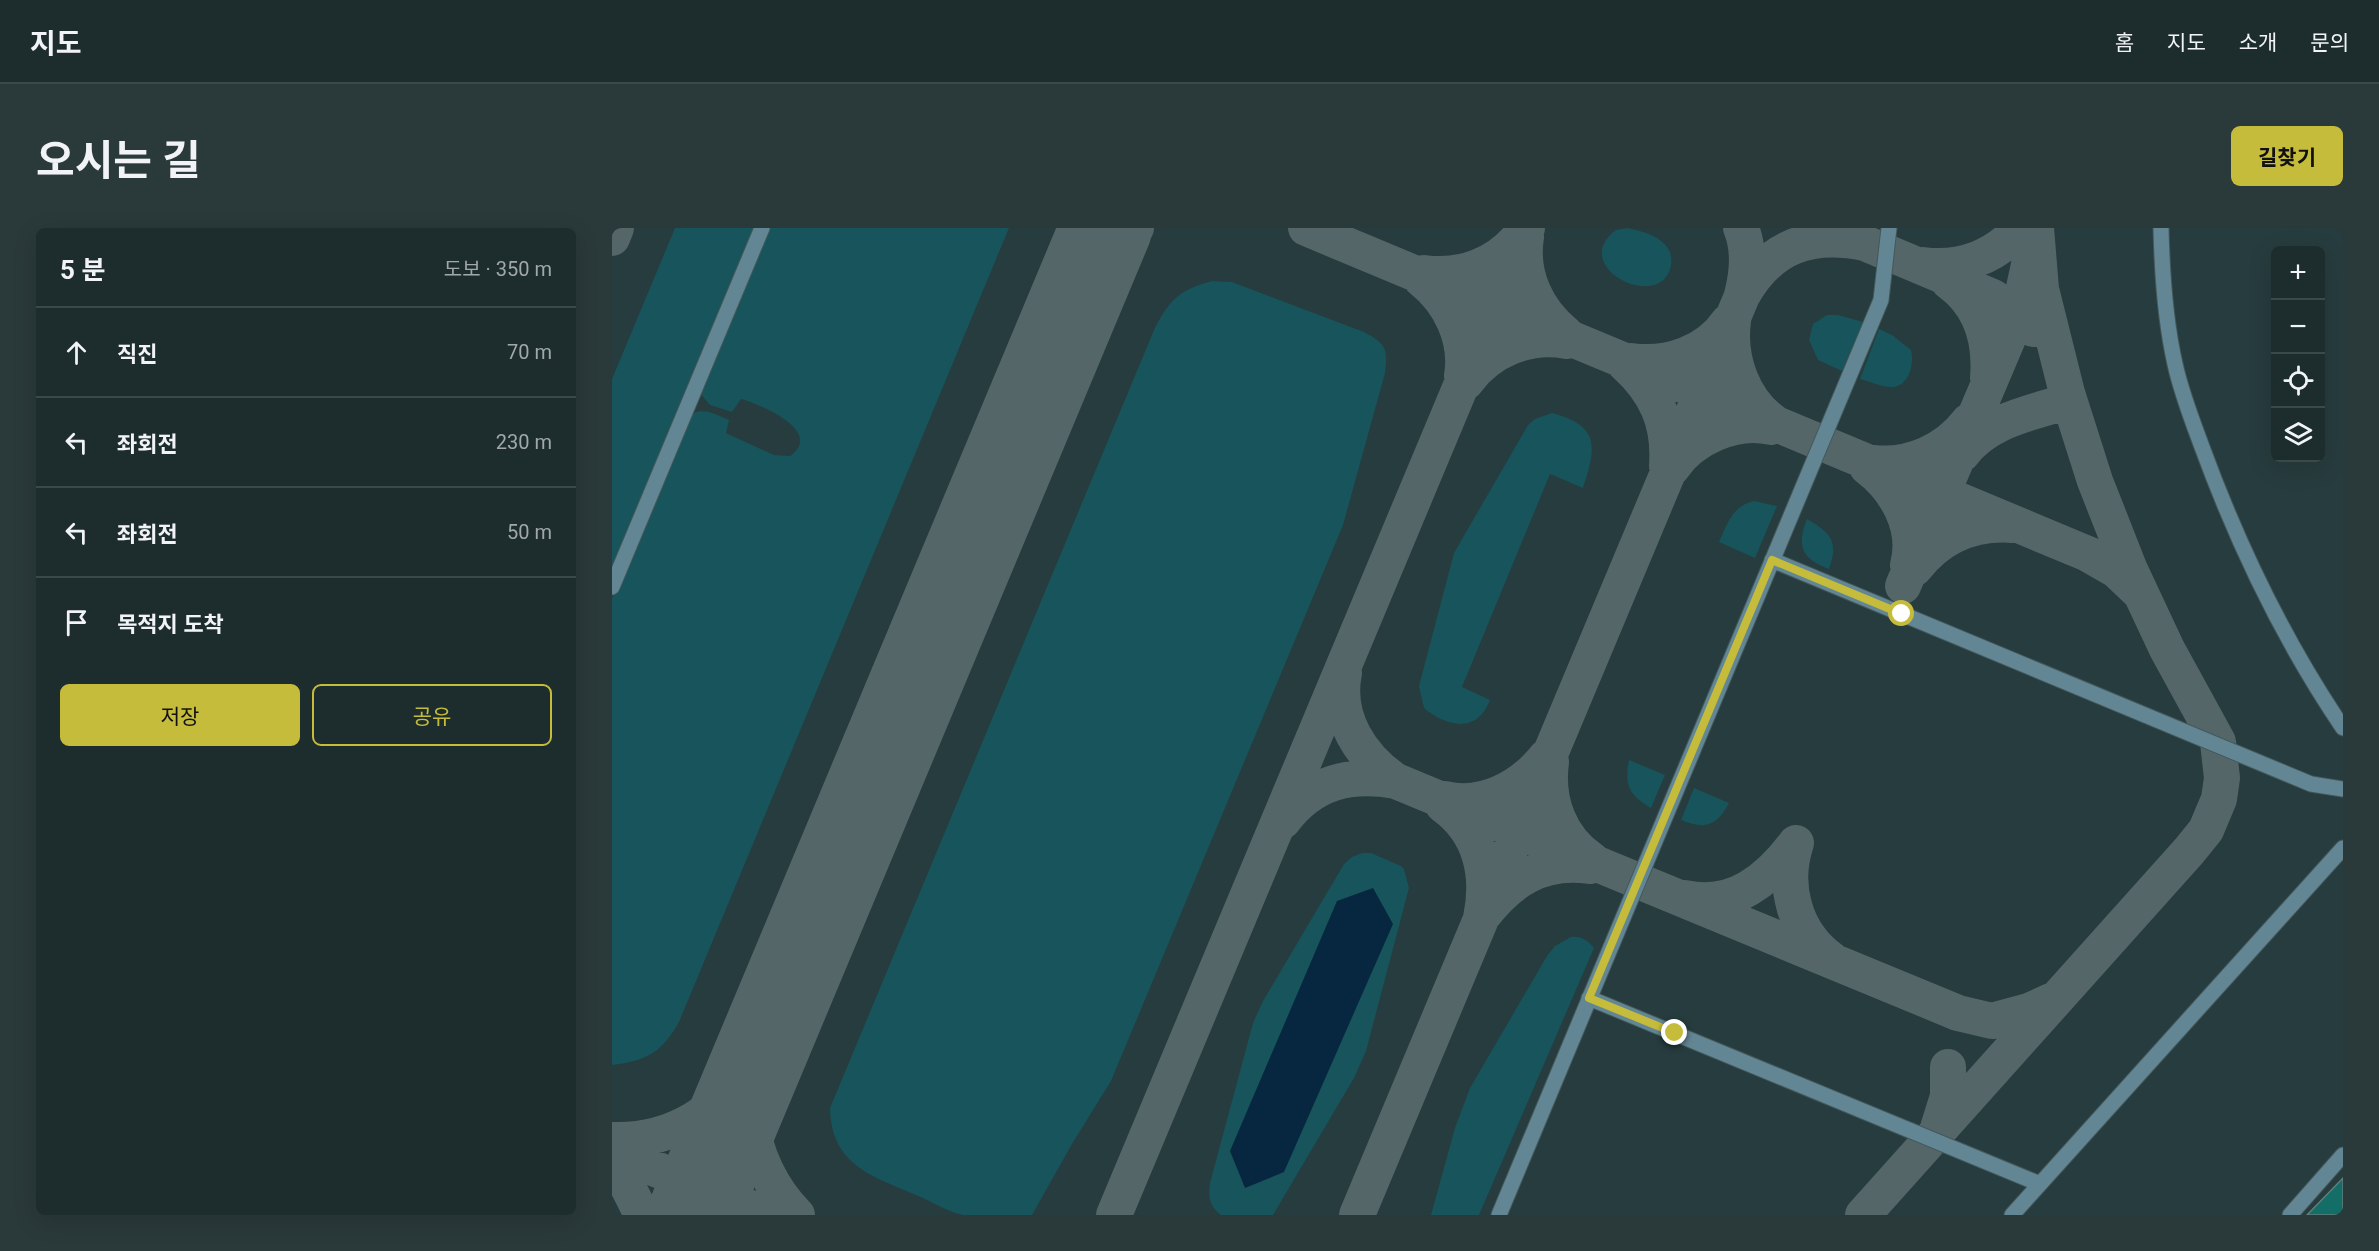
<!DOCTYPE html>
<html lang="ko">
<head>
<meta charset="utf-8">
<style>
  :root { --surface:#1d2d2e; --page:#2a393a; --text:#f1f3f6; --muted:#a0a8aa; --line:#3b494a; --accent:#c6bc3c }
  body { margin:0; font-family:Roboto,"Noto Sans KR",sans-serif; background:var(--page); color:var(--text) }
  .controls { position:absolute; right:18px; top:18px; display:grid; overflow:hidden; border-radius:9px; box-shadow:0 6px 24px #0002 }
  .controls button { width:54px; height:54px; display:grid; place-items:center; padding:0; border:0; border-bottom:2px solid var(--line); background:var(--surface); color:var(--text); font:30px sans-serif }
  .stop { position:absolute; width:18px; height:18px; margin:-14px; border:4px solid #c6bc3c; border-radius:50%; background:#fff }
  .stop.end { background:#c6bc3c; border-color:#fff; box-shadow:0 2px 6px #0008 }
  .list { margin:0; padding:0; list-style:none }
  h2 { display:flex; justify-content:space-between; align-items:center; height:78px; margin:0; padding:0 24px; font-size:26px }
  h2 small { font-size:20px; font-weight:400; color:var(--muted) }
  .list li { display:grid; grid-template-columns:39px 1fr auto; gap:18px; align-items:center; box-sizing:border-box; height:90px; padding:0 24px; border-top:2px solid var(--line) }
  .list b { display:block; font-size:22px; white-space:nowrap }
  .list em { font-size:20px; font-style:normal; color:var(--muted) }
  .actions { display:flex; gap:12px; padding:18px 24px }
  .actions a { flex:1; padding:14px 0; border:2px solid var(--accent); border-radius:9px; text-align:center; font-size:21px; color:var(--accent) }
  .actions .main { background:var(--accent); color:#111 }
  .icon { flex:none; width:33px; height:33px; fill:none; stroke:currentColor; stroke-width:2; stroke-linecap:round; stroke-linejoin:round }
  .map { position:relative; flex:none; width:1731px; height:987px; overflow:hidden; border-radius:9px }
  header { display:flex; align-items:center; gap:36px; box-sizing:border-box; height:84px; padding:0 30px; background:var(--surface); border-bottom:2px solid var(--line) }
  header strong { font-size:28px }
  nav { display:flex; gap:33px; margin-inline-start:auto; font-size:21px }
  .intro { display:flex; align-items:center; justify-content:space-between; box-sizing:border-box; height:144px; padding:0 36px }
  h1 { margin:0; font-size:42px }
  .button { padding:15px 27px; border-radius:9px; background:var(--accent); color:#111; font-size:21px; font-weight:700 }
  main { display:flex; gap:36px; padding:0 36px }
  aside { flex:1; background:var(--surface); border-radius:9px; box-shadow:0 6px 24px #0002 }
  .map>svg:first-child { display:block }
</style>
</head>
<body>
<header>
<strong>지도</strong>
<nav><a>홈</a><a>지도</a><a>소개</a><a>문의</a></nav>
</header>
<div class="intro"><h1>오시는 길</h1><a class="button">길찾기</a></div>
<main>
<aside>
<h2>5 분<small>도보 · 350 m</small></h2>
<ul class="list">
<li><svg class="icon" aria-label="ahead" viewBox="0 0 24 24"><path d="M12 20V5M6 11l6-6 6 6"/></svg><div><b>직진</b></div><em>70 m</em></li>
<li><svg class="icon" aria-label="left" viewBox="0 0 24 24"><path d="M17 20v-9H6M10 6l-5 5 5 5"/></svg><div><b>좌회전</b></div><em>230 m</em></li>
<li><svg class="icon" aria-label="left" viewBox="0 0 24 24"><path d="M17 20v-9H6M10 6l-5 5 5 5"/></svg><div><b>좌회전</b></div><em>50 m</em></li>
<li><svg class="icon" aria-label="arrive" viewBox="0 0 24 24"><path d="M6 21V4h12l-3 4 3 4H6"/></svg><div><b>목적지 도착</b></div></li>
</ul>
<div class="actions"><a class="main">저장</a><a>공유</a></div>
</aside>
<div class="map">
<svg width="1731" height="987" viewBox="0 0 1731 987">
  <rect width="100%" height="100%" fill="#273c3e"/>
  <path fill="#17545b" d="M63 0H146L0 348V151Z
    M153 0H397L67 794C50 824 35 833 0 837V370L75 190C88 177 102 186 117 192L114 205 162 227 178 228C213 203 147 176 129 171L120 184 98 177 87 164Z
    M1015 0C1030 3 1051 8 1058 24 1060 31 1060 40 1056 46 1037 80 958 36 1004 2Z
    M600 53 620 54 752 104C774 116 776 120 773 145L731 297 499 853 460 916 420 987C399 987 371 987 351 987 336 984 319 973 304 967 260 948 219 937 218 880L542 102C557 72 567 62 600 53Z
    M1215 87H1226L1251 94 1230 143 1206 132 1197 112 1201 96Z
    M1267 101 1280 107 1299 122C1303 137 1296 161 1277 159 1267 158 1257 153 1248 151Z
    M940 185C989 198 984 220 971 260L938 246 850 459 878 472C865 506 835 499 812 480L807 458 842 325 916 197 923 191Z
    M1142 273 1165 278 1143 330 1107 314C1115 296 1121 277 1142 273Z
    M1195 291C1219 305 1227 313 1217 341 1190 331 1184 318 1195 291Z
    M1017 532 1053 547 1039 580C1017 567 1012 557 1017 532Z
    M1082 560 1117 575C1105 598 1093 602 1069 592Z
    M750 625H759L789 638 792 641 797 660 754 823 742 850 661 987H609C597 978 596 968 598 955L641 795 651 773 732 636 740 629Z
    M959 709C970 708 975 712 982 720L867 987H819L843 900 858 860 935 728 943 718Z"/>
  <path fill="#072741" d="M761 660 781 696 672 944 633 960 618 923 725 673Z"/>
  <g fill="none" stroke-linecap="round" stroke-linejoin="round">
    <path stroke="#546668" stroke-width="36" d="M694 0 1476 326 1504 342 1526 363
      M1129 0C1138 22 1136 44 1130 67
      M1236 8 1381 69 1406 87 1421 101
      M914 9C908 47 925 83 954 106
      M0 10 4 0
      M1311 37C1348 42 1384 29 1408 0
      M812 45C850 50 885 37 909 7
      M809 51C838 74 856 111 850 148
      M1337 54C1369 77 1379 112 1376 150
      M467 64 495 24 524 0
      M1121 93C1116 131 1131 173 1163 195
      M1019 133C1055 138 1095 125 1116 94
      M1013 136C1044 164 1058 195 1055 238
      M854 154C877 122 916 106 955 113
      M1350 226C1375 192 1419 185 1457 173
      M1261 235C1298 239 1334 223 1357 193
      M1255 239C1284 261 1306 299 1296 337
      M1060 240C1080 210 1123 191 1159 199
      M1303 340C1328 308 1361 294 1401 297
      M1291 358 1406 87 1418 32
      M732 445C723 490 749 529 784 553L1346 785 1380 793 1417 783 1439 773
      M939 534C934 572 947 610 980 632
      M833 571C872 580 910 559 934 529
      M831 577C869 604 878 647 869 690 897 653 929 631 978 638
      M671 593C700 554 737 545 784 553
      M1184 615C1170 657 1182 705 1220 732
      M1073 670C1122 681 1157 651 1184 615
      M145 834C143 853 140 871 140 890 141 925 161 963 185 987
      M1326 900 1336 868V839
      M0 912C65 914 105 881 145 834
      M0 923 155 987
      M0 939 16 959 30 987
      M502 987 915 0
      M745 987 1130 68C1158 18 1198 4 1253 15
      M1251 987 1577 623 1594 602 1607 571 1610 550 1606 514 1555 421 1518 342 1483 253 1455 165 1429 61 1424 0"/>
    <path stroke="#546668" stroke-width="92" d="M81 987 494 0"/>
  </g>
  <path fill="#126e67" stroke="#667c79" stroke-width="1.5" d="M1731 950V987H1695Z"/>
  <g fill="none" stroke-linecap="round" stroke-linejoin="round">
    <g stroke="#44585a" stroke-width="17">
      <path id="minor" d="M1549 0C1550 45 1553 92 1563 136 1569 164 1580 192 1590 219 1626 317 1672 413 1731 500
        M1160 332 1699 556 1731 561
        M0 359 150 0
        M977 770 1428 956
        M887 987 1269 72 1277 0
        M1400 987 1731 620
        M1678 987 1731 927"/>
    </g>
    <use href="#minor" stroke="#638695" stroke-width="15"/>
  </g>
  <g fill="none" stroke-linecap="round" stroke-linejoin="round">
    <path stroke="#c6bc3c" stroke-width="8" d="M1063 805 977 770 1160 332 1290 386"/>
  </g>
</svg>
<div class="controls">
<button>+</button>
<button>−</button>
<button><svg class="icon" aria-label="locate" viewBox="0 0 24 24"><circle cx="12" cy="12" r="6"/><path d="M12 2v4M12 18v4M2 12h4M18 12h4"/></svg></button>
<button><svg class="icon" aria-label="layers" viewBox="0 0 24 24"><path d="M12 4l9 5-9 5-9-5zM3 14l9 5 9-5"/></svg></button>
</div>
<div class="stop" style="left:1290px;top:386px"></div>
<div class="stop end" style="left:1063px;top:805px"></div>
</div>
</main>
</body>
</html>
